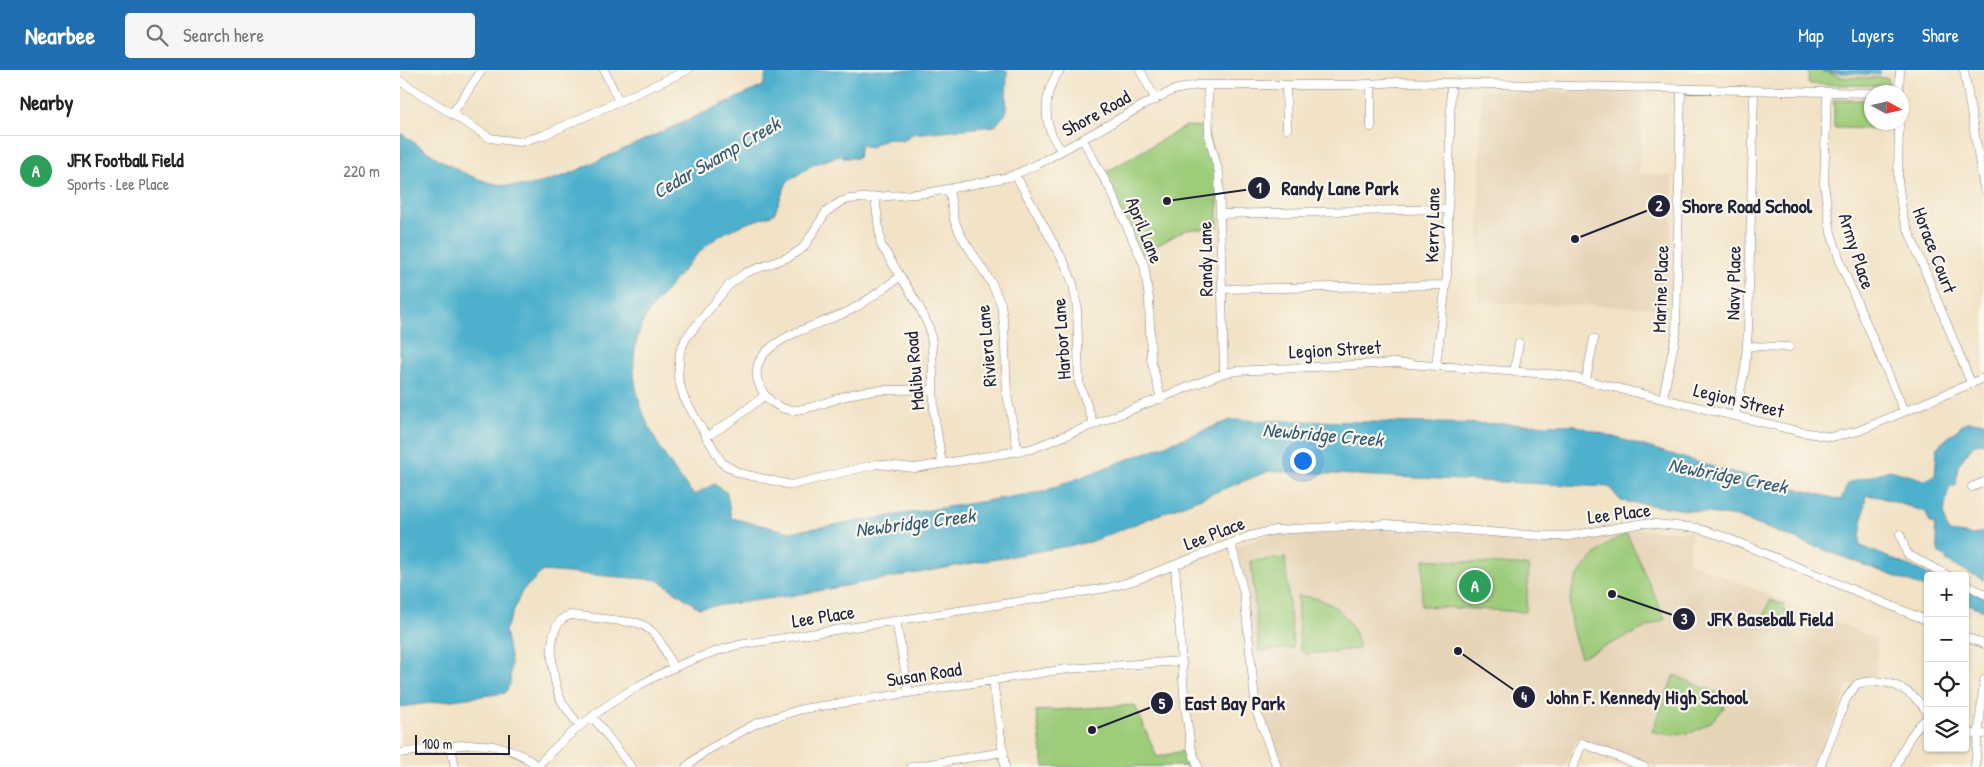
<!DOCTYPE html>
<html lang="en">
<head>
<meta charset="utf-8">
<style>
  :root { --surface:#fff; --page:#f6f6f6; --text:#222; --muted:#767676; --line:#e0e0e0; --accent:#1f6fb2 }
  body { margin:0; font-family:"Patrick Hand",sans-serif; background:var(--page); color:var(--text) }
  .controls { position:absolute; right:15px; bottom:15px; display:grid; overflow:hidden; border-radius:5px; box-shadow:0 1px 4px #0004 }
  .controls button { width:45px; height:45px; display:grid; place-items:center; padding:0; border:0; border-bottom:1px solid var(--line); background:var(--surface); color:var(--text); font:25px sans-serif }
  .compass { position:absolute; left:1464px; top:15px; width:45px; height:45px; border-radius:50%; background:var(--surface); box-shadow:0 1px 4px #0004; rotate:98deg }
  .scale { position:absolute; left:15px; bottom:12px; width:95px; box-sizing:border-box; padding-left:5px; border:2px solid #22223b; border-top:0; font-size:14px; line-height:18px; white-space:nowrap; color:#22223b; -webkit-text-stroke:4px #fbf7ec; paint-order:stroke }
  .you { position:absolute; left:902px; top:390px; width:18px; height:18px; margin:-12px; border:4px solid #fff; border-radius:50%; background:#1a73e8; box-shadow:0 0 0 8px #1a73e833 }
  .badge { display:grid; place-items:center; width:32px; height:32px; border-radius:50%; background:var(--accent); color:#fff; font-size:16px; font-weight:700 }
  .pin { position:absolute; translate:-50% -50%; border:2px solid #fff; box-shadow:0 1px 5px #0006 }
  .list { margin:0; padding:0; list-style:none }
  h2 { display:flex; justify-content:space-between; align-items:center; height:65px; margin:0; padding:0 20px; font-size:21px }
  h2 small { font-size:16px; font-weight:400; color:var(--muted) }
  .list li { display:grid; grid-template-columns:32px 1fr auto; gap:15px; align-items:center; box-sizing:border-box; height:70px; padding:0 20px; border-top:1px solid var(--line) }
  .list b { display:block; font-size:19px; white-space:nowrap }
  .list p { margin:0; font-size:16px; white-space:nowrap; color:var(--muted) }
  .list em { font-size:16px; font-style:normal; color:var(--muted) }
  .icon { flex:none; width:28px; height:28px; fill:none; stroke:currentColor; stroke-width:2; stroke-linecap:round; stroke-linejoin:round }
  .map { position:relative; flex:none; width:1584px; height:697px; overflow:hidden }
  header { display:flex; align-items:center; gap:30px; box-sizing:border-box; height:70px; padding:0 25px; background:var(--accent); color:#fff }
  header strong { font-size:24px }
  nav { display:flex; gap:28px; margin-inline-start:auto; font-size:18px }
  .search { width:350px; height:45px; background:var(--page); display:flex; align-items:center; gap:12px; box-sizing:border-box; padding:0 18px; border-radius:5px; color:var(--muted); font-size:19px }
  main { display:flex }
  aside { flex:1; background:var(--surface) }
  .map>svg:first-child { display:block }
</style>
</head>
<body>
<header>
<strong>Nearbee</strong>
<div class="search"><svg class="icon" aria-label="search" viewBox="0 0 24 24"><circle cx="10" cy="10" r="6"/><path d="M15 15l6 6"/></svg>Search here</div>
<nav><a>Map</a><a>Layers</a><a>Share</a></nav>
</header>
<main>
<aside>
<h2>Nearby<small></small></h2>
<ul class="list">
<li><span class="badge" style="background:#2e9e5b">A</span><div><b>JFK Football Field</b><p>Sports · Lee Place</p></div><em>220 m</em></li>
</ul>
</aside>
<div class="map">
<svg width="1584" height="697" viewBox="0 0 1584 697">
  <rect width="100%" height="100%" fill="#fbf7ec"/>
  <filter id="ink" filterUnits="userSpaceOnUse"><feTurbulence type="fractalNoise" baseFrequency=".02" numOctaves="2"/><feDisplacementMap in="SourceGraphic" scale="10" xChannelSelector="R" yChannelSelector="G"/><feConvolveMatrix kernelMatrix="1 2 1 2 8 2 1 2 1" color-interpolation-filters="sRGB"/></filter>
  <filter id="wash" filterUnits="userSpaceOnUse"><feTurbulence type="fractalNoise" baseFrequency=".0096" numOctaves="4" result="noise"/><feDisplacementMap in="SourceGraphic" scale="20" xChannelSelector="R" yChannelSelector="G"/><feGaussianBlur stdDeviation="1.12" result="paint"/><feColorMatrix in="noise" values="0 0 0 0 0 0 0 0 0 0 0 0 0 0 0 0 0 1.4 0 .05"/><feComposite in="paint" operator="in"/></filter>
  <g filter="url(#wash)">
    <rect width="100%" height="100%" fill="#f2e3c7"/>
    <path fill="#e6d4b7" d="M1081 21 1242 23 1240 103 1273 106 1269 238 1078 232Z
      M991 457 1154 472 1238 459 1292 462 1288 492 1477 569 1475 608 1448 616 1416 697H1253L1177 669 1165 697H883L861 638 848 524 836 478 867 465Z"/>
    <path fill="#9dcc7a" stroke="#60775a" d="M1409 0H1420L1443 7 1488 8 1489 16 1408 14Z
      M1434 30H1471V59L1434 58Z
      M786 56 806 57 818 104V158L785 160 742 184 703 104Z
      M1227 464 1265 549 1181 587C1167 549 1161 519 1192 488 1203 477 1213 469 1227 464Z
      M885 488 893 578 859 581 851 491Z
      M1024 489 1129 496 1126 542 1021 536Z
      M897 526C931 526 953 546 959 579L905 584 900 580Z
      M1370 530 1384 535 1383 540 1391 543 1386 554 1364 545Z
      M1274 605 1329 628C1315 658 1284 672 1252 661Z
      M735 635 757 687 786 680 794 696 644 697 636 641Z"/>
    <path fill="#4eb1cd" stroke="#386a84" d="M367 0H607L606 43 595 56 512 64 503 71 487 68 469 78 461 74 458 88H443V85L414 94 387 112 374 144C356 151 334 156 318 167 298 180 285 198 270 216 261 227 249 239 243 252 215 313 256 380 294 425L314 414 327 423 331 448 390 462 642 422 831 350 1174 355 1317 398 1441 430 1448 413 1490 400 1525 410 1535 406 1537 377 1566 352H1584V373L1574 374 1558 395 1556 416H1550C1545 431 1541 447 1549 462L1573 465 1584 461V510L1546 491 1547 488 1539 484 1534 453H1530L1526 442 1479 427 1466 425 1459 475 1532 506H1528V519L1337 447 1221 431 1209 417 869 401 690 472 389 526 299 538 258 510 143 501 122 521 105 561 111 592 110 614 105 623 0 637V63C35 86 73 117 118 116 135 116 151 110 167 105L363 16Z
      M1420 0H1480V5L1422 2Z
      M1565 519 1584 527 1583 540 1565 533Z"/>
  </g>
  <g filter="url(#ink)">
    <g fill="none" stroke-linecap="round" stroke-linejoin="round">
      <g stroke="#8a8281" stroke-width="9">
        <path id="minor" d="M204 0 219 32
          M660 0C647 16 643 40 650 60 652 68 658 74 661 81
          M740 0 756 30
          M1564 0 1584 119
          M0 11 90 68 120 72 144 65 288 0
          M971 14V57
          M808 15 809 67 819 103 824 303
          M886 15 887 59
          M1427 22 1424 114 1431 163 1442 197 1504 341
          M1499 22 1500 0
          M1472 23 1000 12 951 15H798L774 20 751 31 638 94 609 107 527 123 449 129 440 132 426 142 403 178 389 187 345 203 329 215 286 268 280 282 278 307 284 328 322 393 339 403 391 415 477 394 515 398 631 379 824 303 836 301 994 293 1162 305 1402 362 1431 367 1458 361 1584 308
          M52 44 82 0
          M1499 52 1498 111 1503 147 1571 313
          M683 70 712 123 744 195 749 228 751 289 761 329
          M615 104 665 194 673 214 677 236 679 313 694 355
          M549 119 554 149 560 164 592 214 601 234 604 255 607 324 618 382
          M475 127 481 175 519 236 529 257 532 273 534 342 542 394
          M820 144 1048 139
          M500 207C483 218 467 232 449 241 420 256 329 274 365 325 371 333 381 339 391 340 413 340 436 327 457 323 481 318 508 320 533 320
          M822 219 1045 215
          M1347 276 1389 277
          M1036 296 1047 205 1051 14
          M1114 302 1119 273
          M1186 309 1194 269
          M1263 328 1276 264 1281 19
          M1335 345 1345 299 1348 260 1354 21
          M306 367 333 350 365 325
          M1572 417 1584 412
          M1500 464 1507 484 1549 506
          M831 473 844 524 856 640 877 697
          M775 495 785 637 791 677 798 697
          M1565 514 1584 524
          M496 551 509 623
          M1565 567 1584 574
          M593 610 605 697
          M193 647 231 697
          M180 656C174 648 166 640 161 630 152 611 142 551 171 545L238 553C258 560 264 579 273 597
          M1565 664H1584
          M51 677 55 697
          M0 683C49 678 98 661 138 697
          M137 696C192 638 261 595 338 575L707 518 733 511 850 466 875 460 987 454 1143 466H1168L1245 453 1297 458 1325 467 1528 551
          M286 697 304 682 357 653 402 639 667 599 781 591
          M511 697 604 682
          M1173 697 1182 673 1244 697
          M1420 697 1446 629 1457 614C1485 605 1512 619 1528 643
          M1496 697C1504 677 1511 661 1528 647
          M1575 697 1584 610"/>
      </g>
      <use href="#minor" stroke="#fff" stroke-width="8"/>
    </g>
  </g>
  <g text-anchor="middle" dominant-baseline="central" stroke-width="4.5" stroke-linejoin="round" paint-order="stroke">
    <g font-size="19" fill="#22223b" stroke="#fbf7ec">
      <text transform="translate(696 43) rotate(-29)">Shore Road</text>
      <text transform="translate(1032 155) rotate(-89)">Kerry Lane</text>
      <text transform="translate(745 160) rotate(68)">April Lane</text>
      <text transform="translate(1535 180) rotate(69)">Horace Court</text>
      <text transform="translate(1457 181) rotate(72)">Army Place</text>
      <text transform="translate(805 189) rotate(-91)">Randy Lane</text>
      <text transform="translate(1333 213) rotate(-89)">Navy Place</text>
      <text transform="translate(1260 219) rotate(-88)">Marine Place</text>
      <text transform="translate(661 269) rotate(-94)">Harbor Lane</text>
      <text transform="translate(586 276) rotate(-95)">Riviera Lane</text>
      <text transform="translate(935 279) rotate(-3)">Legion Street</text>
      <text transform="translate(514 301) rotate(-95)">Malibu Road</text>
      <text transform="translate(1339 330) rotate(14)">Legion Street</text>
      <text transform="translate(1219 443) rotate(-7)">Lee Place</text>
      <text transform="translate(814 463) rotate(-21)">Lee Place</text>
      <text transform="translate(423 546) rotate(-9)">Lee Place</text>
      <text transform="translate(524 604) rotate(-9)">Susan Road</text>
    </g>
    <g font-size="20" font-style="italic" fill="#345b75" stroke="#fbf7ec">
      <text transform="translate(316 87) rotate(-30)">Cedar Swamp Creek</text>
      <text transform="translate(923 364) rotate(5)">Newbridge Creek</text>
      <text transform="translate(1328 405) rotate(11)">Newbridge Creek</text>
      <text transform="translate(515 452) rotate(-7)">Newbridge Creek</text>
    </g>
  </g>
  <path fill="none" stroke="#22223b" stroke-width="2" d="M767 131L859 118M1175 169L1259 136M1212 524L1284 549M1058 581L1124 627M692 660L762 633"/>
  <g fill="#22223b" stroke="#fbf7ec" stroke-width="2">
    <circle cx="767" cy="131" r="5"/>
    <circle cx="1175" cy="169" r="5"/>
    <circle cx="1212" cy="524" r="5"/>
    <circle cx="1058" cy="581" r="5"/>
    <circle cx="692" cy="660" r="5"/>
    <circle cx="859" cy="118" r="12"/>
    <circle cx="1259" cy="136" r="12"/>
    <circle cx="1284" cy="549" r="12"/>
    <circle cx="1124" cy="627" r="12"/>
    <circle cx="762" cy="633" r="12"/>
  </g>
  <g font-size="15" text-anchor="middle" font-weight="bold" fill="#fff">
    <text x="859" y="123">1</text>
    <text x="1259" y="141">2</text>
    <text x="1284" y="554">3</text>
    <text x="1124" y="632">4</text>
    <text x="762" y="639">5</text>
  </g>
  <g font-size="20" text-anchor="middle" font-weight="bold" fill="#22223b" stroke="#fbf7ec" stroke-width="4.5" stroke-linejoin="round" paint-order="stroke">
    <text x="940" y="125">Randy Lane Park</text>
    <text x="1347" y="143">Shore Road School</text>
    <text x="1370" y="556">JFK Baseball Field</text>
    <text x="1247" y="634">John F. Kennedy High School</text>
    <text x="835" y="640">East Bay Park</text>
  </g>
</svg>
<div class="controls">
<button>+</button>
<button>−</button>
<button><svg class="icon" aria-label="locate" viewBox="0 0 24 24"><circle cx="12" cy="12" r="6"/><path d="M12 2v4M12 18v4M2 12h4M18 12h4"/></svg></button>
<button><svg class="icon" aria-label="layers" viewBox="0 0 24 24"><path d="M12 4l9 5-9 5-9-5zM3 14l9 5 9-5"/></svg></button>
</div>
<svg class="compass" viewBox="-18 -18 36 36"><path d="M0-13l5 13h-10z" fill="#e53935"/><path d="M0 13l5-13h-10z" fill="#767676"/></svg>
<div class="scale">100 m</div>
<div class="you"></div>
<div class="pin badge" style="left:1075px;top:516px;background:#2e9e5b">A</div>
</div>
</main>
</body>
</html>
